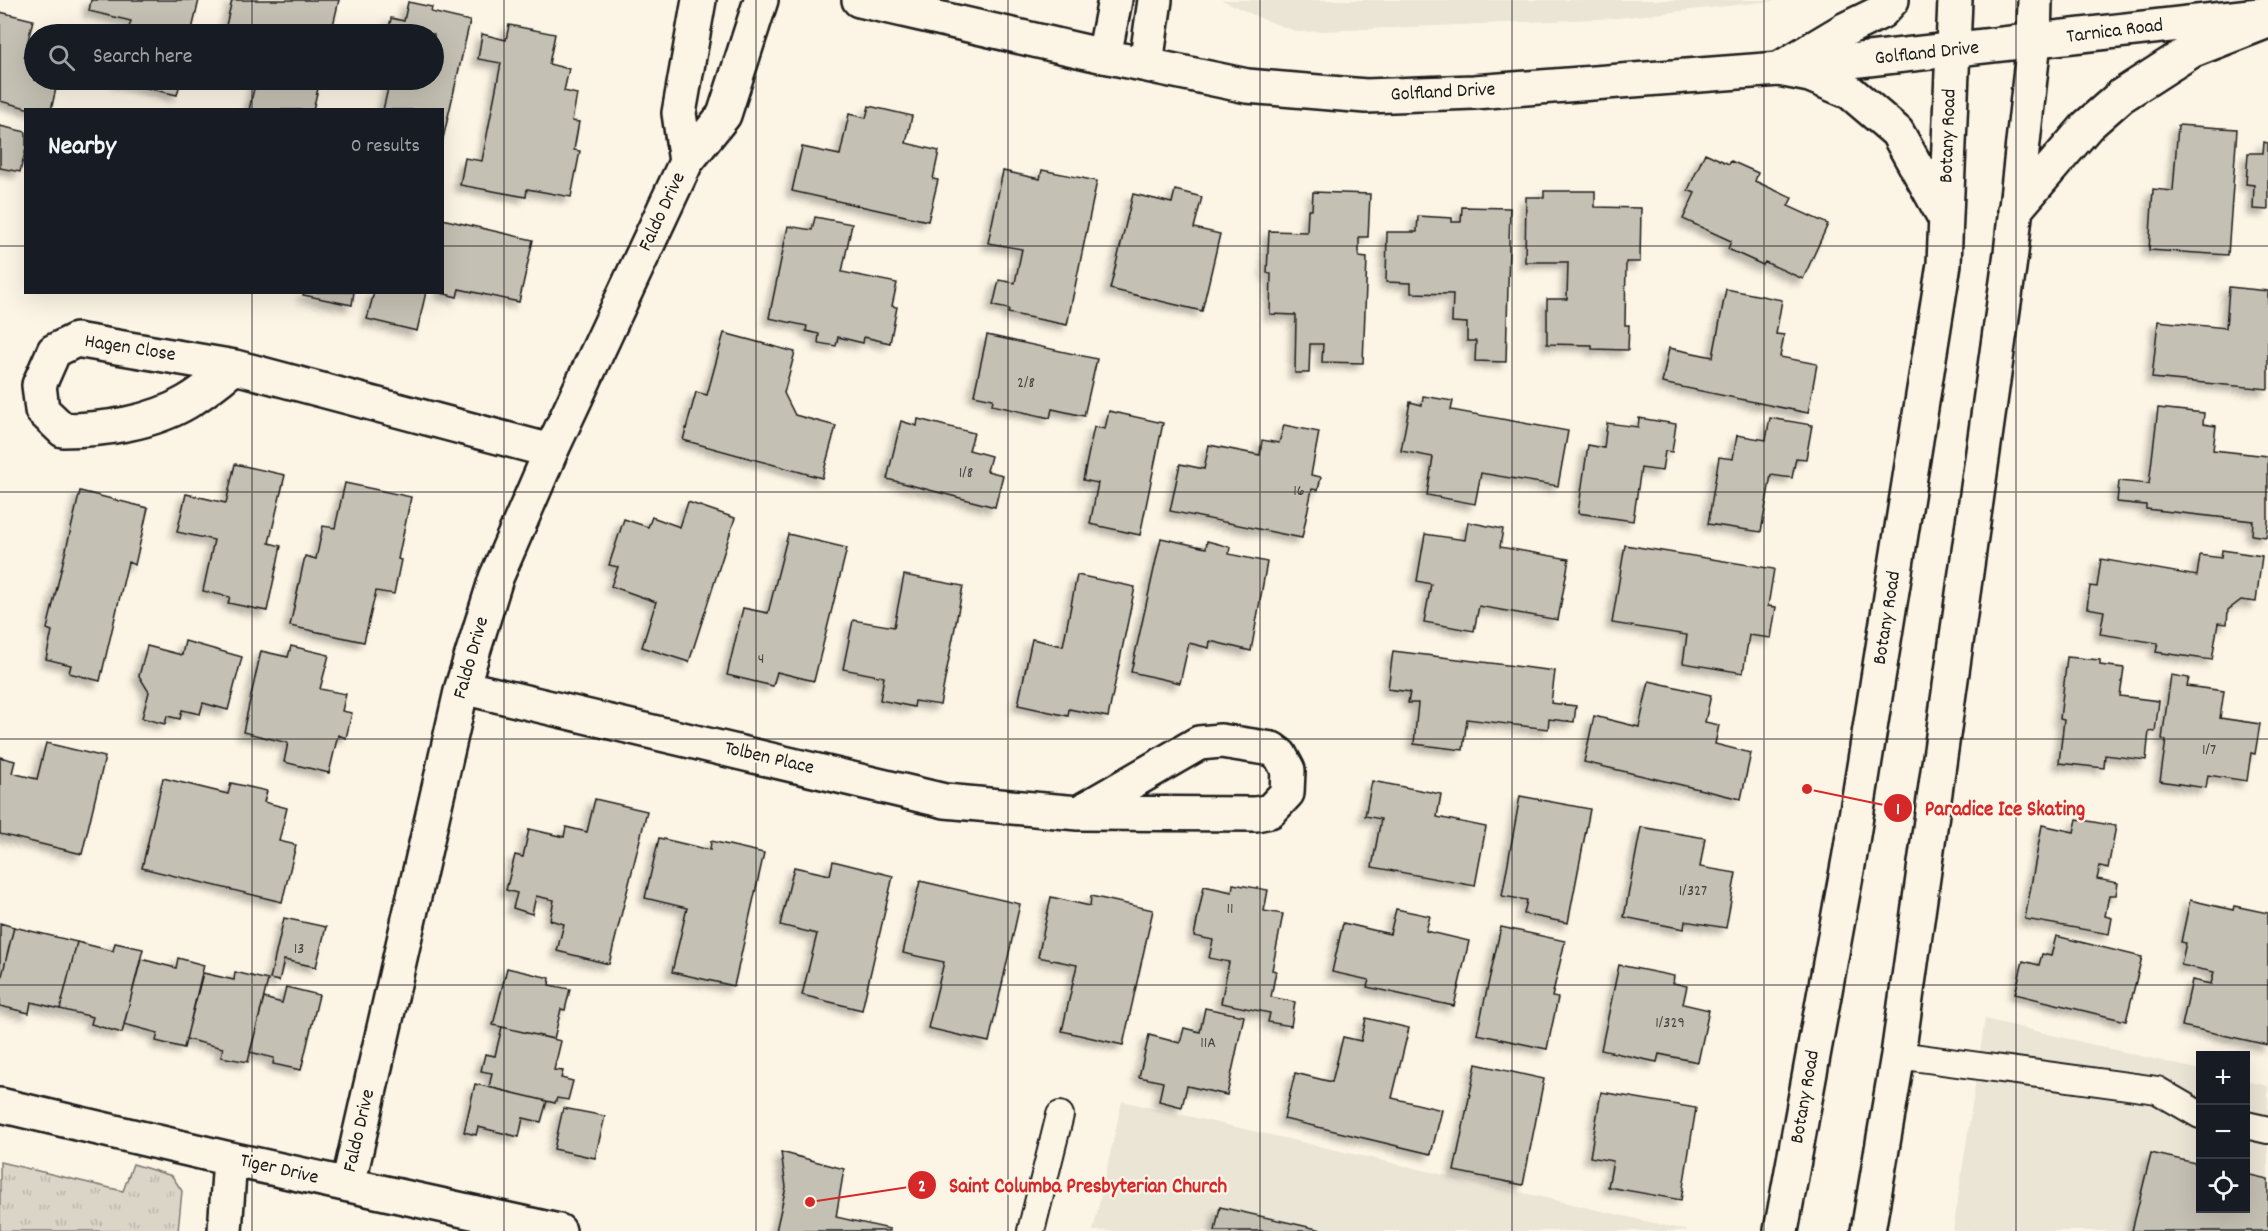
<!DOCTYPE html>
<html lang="en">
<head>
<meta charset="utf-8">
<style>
  :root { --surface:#171b24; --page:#20242c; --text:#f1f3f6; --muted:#9ea1a6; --line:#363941 }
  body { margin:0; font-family:Dekko,sans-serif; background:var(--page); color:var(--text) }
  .controls { position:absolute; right:18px; bottom:18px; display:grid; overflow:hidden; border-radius:0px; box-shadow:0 6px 24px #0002 }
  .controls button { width:54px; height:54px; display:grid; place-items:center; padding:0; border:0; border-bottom:2px solid var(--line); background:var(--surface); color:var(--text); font:30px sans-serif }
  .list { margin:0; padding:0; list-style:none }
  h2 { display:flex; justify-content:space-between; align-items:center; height:78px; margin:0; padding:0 24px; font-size:26px }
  h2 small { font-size:20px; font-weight:400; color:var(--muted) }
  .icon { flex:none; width:33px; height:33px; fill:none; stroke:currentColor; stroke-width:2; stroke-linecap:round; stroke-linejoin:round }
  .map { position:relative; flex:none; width:2268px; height:1231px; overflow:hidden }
  .search { position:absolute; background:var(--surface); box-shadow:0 6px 24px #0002; left:24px; top:24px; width:420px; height:66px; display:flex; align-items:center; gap:15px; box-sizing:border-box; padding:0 21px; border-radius:33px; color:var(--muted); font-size:22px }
  .panel { position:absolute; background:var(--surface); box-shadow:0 6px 24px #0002; left:24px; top:108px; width:420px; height:186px; border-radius:0px }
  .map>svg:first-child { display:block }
</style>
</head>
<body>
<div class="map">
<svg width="2268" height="1231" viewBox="0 0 2268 1231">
  <defs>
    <pattern id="grass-tufts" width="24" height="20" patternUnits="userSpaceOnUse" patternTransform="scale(1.5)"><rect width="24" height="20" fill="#dbd5c8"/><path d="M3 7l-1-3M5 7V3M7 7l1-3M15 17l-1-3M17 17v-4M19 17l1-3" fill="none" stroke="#bbb6ab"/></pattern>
    <filter id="shadow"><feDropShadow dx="-5.5" dy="5.5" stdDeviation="3" flood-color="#0004"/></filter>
  </defs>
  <rect width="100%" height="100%" fill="#fcf5e5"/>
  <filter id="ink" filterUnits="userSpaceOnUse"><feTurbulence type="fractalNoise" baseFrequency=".0167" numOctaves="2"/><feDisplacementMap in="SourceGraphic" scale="12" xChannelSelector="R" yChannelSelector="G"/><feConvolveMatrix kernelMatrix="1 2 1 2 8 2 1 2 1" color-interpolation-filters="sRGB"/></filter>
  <g filter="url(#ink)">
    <path fill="#ebe5d6" d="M1222 0H1782L1618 18 1298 32 1260 18Z
      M1985 1019 2200 1070V1208H2246V1081L2268 1086V1231H1953Z
      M1122 1101 1689 1231H1093Z"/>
    <path fill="url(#grass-tufts)" stroke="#7c7872" stroke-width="1.5" d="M0 1162 123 1191 133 1164 172 1176 182 1191 178 1231H0Z"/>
    <path fill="#c4c0b3" stroke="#1c1c1c" stroke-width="1.5" filter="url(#shadow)" d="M91 0H199L191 34H127L131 21 89 11Z
      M232 0H339L331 34H224Z
      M408 2 432 7 431 12 470 21 442 143V110H383L390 80H385H434V34H388L391 18 404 21Z
      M0 12 33 20 24 57 34 60V80H58L51 110H34L0 101Z
      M509 25 555 34 549 64 569 69 564 91 577 94 572 121 579 122 574 150 580 151 571 197 527 189 526 197 460 185 465 158 482 161 501 63 478 59 482 34 506 40Z
      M117 80H181L177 95 116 81Z
      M256 80H320L313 110H249Z
      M869 106 912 116 906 143 939 151 933 179 938 180 928 221 792 191 802 147 840 155 849 114 866 118Z
      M2178 125 2237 129 2228 255 2149 250 2153 189 2173 191Z
      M0 126 26 132V149L20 172 0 168Z
      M2264 142 2268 143V210L2253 209 2254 185 2246 184 2248 153H2263Z
      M1705 153 1729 164 1731 161 1758 173 1755 181 1792 198 1788 206 1828 224 1803 279 1765 262 1763 265 1728 249 1731 241 1683 219 1695 193 1688 190Z
      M1042 170 1097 181 1067 325 1008 313 1009 309 993 306 999 280 1015 283 1022 249 988 243 1003 171 1040 179Z
      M1175 190 1202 197 1194 228 1220 234 1202 311 1110 289 1133 194 1172 203Z
      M1544 191H1595V207L1641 208 1640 262H1626L1625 325H1629L1628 350 1592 349V345L1547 344V299H1567L1568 262H1525L1526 197H1544Z
      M1313 192 1370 194 1368 237H1359V257L1367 258 1363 363 1322 362 1323 344H1310L1309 373H1295L1296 315 1270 314 1271 274 1267 273 1269 231 1307 232 1308 210H1312Z
      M1462 207 1510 208 1506 362 1475 361 1476 341H1467V323L1452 322 1453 294 1411 293V283L1386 282 1387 232H1417L1418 216 1452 218V222H1461Z
      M815 217 852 224 842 272 897 283 892 306 897 307 890 343 864 337 863 343 838 337 836 346 818 343 819 334 806 331 807 326 769 318 788 226 812 230Z
      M442 219 533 240 519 302 459 289 457 297 437 292H442Z
      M2229 287 2268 291V389L2152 378 2158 321 2226 328Z
      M1726 289 1782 300 1776 334 1784 335 1780 357 1817 364 1808 413 1662 383 1669 348 1713 357Z
      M304 292H354L352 305 303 295Z
      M374 292H426L417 331 367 319Z
      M724 333 795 352 784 393 795 415 836 426 822 478 683 440 696 392 707 395Z
      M987 335 1097 359 1084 416 1052 409 1050 418 992 405 993 399 974 395Z
      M1423 396 1453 401 1451 410 1568 431 1558 486 1481 473 1475 504 1427 495 1433 457 1401 451 1410 402 1422 405Z
      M2158 408 2204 413 2203 424 2216 426 2213 450 2268 456V522L2266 537 2252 535 2253 521 2146 509V505L2117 502 2119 481 2149 484Z
      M1109 411 1163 423 1140 535 1090 524 1098 483 1083 480 1094 427 1105 429Z
      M1639 418 1676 424 1672 452 1665 451 1662 471 1641 468 1633 521 1578 513 1588 445 1604 448 1607 423 1638 427Z
      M1770 418 1812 425 1806 459 1796 458 1792 478 1771 475 1761 532 1708 524 1719 457 1733 459 1737 435 1766 440Z
      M918 419 974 433 969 450 991 456 987 471 1003 475 995 507 887 479 901 421 917 426Z
      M1284 425 1319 432 1311 475 1321 477 1318 490 1312 489 1302 538 1170 511 1180 464 1204 469 1209 445 1260 455 1262 440 1279 443Z
      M235 464 285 475 269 543 281 546 267 611 228 603 230 597 203 591 214 540 177 532 186 494 226 503Z
      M345 483 411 497 398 559 401 560 394 594 376 591 364 642 290 626 305 556 316 559 323 526 335 528Z
      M80 491 148 508 135 565 128 562 100 681 69 673 71 665 46 659 52 631 47 629Z
      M688 502 735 518 689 662 642 647 656 602 611 586 618 567 609 565 624 519 648 527 652 517 680 527Z
      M1468 522 1503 529 1500 547 1569 559 1558 620 1479 606 1474 631 1424 622 1431 584 1417 581 1425 534 1465 540Z
      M788 534 847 548 814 681 777 672 773 686 727 675 743 608 768 613Z
      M1161 538 1206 548 1207 541 1230 547 1229 554 1267 562 1251 651 1210 641 1209 648 1189 643 1180 683 1131 672Z
      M1625 545 1774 569 1768 606 1776 607 1771 638 1749 635 1743 673 1683 663 1687 635 1612 623Z
      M2222 550 2262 556 2256 602 2241 600 2228 610 2227 624 2218 623 2212 660 2156 652 2158 643 2100 634 2104 611 2087 608 2090 586 2097 587 2101 559 2197 576 2200 555 2221 558Z
      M904 575 963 586 940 705 915 701 914 707 880 700 884 677 843 669 853 620 894 627Z
      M1077 575 1135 587 1108 717 1069 709 1068 716 1018 705 1032 639 1063 646Z
      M185 641 242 657 228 710 203 703 200 714 182 710 180 719 167 716 165 724 142 718 149 692 139 676 147 646 182 655Z
      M291 646 329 655 320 689 346 694 342 711 352 713 346 738 338 735 329 773 284 762 288 743 243 732 261 651 288 657Z
      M1393 651 1555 671 1551 703 1576 706 1574 722 1549 719 1548 729 1467 719 1463 750 1414 744 1418 703H1408L1410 692 1388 689Z
      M2067 657 2100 660V665L2124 668 2120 696 2159 701 2155 732 2149 731 2146 760 2105 755 2104 768 2059 763 2064 720 2060 719Z
      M2171 675 2189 678 2187 686 2224 691 2220 718 2260 724 2255 754 2251 753 2247 781 2208 775 2206 788 2160 781 2166 740 2162 739Z
      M1649 681 1711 695 1705 722 1719 725 1715 744 1751 753 1741 799 1584 762 1594 716 1639 727Z
      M46 743 105 757 82 854 0 834V757L15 761 12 773 37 779Z
      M163 778 228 794 231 783 267 791 264 802 287 808 279 841 296 845 282 902 142 868Z
      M1372 781 1441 794 1437 817 1486 827 1475 886 1372 867 1381 819 1365 816Z
      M1520 796 1590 809 1568 923 1524 914 1527 900 1502 896Z
      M595 799 647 811 609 964 557 951 564 924 550 920 554 900 536 896 532 914 513 908 517 893 506 890 515 855 523 857 529 829 564 837 566 827 587 832Z
      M2077 819 2116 826 2108 868 2100 866 2097 879 2118 883 2116 895H2109L2105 916 2112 918 2109 934 2025 919 2042 825 2074 832Z
      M1641 827 1705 838 1700 867 1736 873 1726 928 1685 921 1684 929 1624 917Z
      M659 838 710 850 711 841 764 853 734 986 672 972 687 908 645 898Z
      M833 861 893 876 862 1010 802 995 817 934 780 925 794 867 830 875Z
      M920 881 1020 904 989 1042 928 1028 944 962 903 953Z
      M1233 884 1268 890 1264 911 1283 914 1272 970 1276 971 1271 997 1295 1002 1291 1026 1268 1022 1270 1013 1221 1003 1229 962 1209 958 1213 940 1194 936 1204 886 1232 892Z
      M1091 896 1153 910 1123 1045 1062 1031 1077 965 1038 957 1051 897 1090 906Z
      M2190 900 2233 910 2234 906 2268 913V1045L2182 1026 2192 980 2211 984 2214 972 2181 965 2186 943 2181 942Z
      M1396 909 1430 916 1426 931 1469 941 1454 1006 1367 987 1369 980 1332 972 1343 923 1390 934Z
      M284 918 326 927 316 967 284 960 279 981 270 979Z
      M0 923 14 927 0 984Z
      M14 927 77 942 60 1009 31 1002 29 1013 0 1006V984Z
      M1501 927 1565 941 1552 997 1558 998 1547 1049 1477 1034Z
      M2056 936 2142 957 2126 1021 2015 994 2023 961 2039 965 2042 954 2051 956Z
      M77 942 113 951 115 943 143 949 122 1033 91 1024 93 1017 60 1009Z
      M178 958 204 965 184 1048 156 1041 158 1033 124 1024 141 959 176 968Z
      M1619 965 1674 976 1673 983 1687 986 1683 1004 1709 1010 1698 1062 1659 1054 1657 1062 1601 1050Z
      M507 968 550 978 549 985 570 989 565 1010 561 1009 554 1039 493 1025Z
      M235 972 268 980 248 1062 221 1057 223 1048 186 1039 203 973 234 980Z
      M286 987 319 995 301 1070 273 1064 274 1058 250 1052 264 998 282 1003Z
      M1205 1008 1244 1016 1227 1095 1187 1086 1182 1107 1159 1101 1163 1082 1139 1077 1149 1035 1180 1043 1184 1028 1200 1032Z
      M1366 1018 1409 1028 1392 1098 1442 1110 1431 1154 1284 1119 1295 1073 1332 1082 1343 1037 1361 1041Z
      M502 1027 561 1041 554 1070 563 1071 561 1078 573 1081 568 1100 557 1098 555 1103 489 1087 492 1073 481 1071 485 1054 495 1056Z
      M1476 1064 1544 1079 1523 1185 1454 1171Z
      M475 1084 547 1101 541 1122 523 1118 519 1137 478 1127 476 1135 464 1132Z
      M1601 1092 1696 1108 1681 1200 1608 1187 1613 1161 1590 1157Z
      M563 1108 605 1116 595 1158 554 1149Z
      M781 1152 844 1169 836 1217 890 1229V1231H776L786 1187Z
      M2151 1153 2200 1164V1208H2246V1174L2268 1179V1231H2132Z
      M1220 1207 1326 1231H1215Z"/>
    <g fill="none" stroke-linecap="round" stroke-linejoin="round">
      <g stroke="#1c1c1c" stroke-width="30">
        <path id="service" d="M1898 1055 2157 1090 2200 1115
          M2246 1125 2268 1130
          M1031 1231 1060 1115"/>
      </g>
      <g stroke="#1c1c1c" stroke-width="38">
        <path id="minor" d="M1104 56 1115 0
          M1146 64 1155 0
          M686 162 679 113 699 0
          M235 367 76 340 54 351 39 385 42 410 63 430C103 430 152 423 187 402 204 392 220 378 235 367L551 451
          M462 687 945 801 1078 813 1199 743 1221 741 1272 749 1280 755 1288 770 1287 793 1270 811 1256 814 1078 813
          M0 1105 230 1159 559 1231
          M348 1185 462 687 496 578 551 451 686 162 724 115 761 0
          M225 1231 230 1159"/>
      </g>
      <g stroke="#1c1c1c" stroke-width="38">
        <path id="tertiary" d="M859 0 1104 56 1247 86 1366 96 1474 92 1779 69 2268 14"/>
      </g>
      <g stroke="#1c1c1c" stroke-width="38">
        <path id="secondary" d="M1779 69 1810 75 1850 92 1897 132 1945 218
          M1779 69 1846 29 1881 12 1892 0
          M2015 210 2087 126 2121 96 2191 51 2268 21
          M1781 1231 1850 854 1944 264 1955 0
          M1868 1231 1898 1055 2011 253 2034 41 2035 0"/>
      </g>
      <use href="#service" stroke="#fcf5e5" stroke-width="26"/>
      <use href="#minor" stroke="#fcf5e5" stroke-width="33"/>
      <use href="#tertiary" stroke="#fcf5e5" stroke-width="33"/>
      <use href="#secondary" stroke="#fcf5e5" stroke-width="33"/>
    </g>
  </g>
  <path fill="none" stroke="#1c1c1c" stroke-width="1.5" stroke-opacity="0.55" d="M252 0V34M504 0V1231M756 0V1231M1008 0V1231M1260 0V1231M1512 0V1231M1764 0V1231M2016 0V1231M252 80V110M0 246H26M442 246H2268M252 292V1231M0 492H2268M0 739H2268M0 985H2268"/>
  <g text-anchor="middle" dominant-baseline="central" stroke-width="4.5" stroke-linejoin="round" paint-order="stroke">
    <g font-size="16" fill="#464542">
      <text x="1026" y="383">2/8</text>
      <text x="966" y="473">1/8</text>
      <text x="1299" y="491">16</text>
      <text x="761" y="659">4</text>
      <text x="2209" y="750">1/7</text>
      <text x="1693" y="891">1/327</text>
      <text x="1230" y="909">11</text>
      <text x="299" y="949">13</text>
      <text x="1670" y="1023">1/329</text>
      <text x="1208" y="1043">11A</text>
    </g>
    <g font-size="20" fill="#1c1c1c" stroke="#fcf5e5">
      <text transform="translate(2115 32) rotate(-7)">Tarnica Road</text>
      <text transform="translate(1927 54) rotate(-6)">Golfland Drive</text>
      <text transform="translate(1443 93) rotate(-3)">Golfland Drive</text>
      <text transform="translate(1949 136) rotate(-88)">Botany Road</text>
      <text transform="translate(663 212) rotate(-65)">Faldo Drive</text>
      <text transform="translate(130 349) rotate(9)">Hagen Close</text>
      <text transform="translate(1888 618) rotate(-81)">Botany Road</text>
      <text transform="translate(472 658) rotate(-74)">Faldo Drive</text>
      <text transform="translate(769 759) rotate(13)">Tolben Place</text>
      <text transform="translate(1806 1097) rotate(-80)">Botany Road</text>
      <text transform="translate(360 1131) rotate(-77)">Faldo Drive</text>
      <text transform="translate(279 1170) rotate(13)">Tiger Drive</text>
    </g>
  </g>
  <path fill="none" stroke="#d62828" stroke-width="2" d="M1807 789L1898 808M810 1202L922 1185"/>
  <g fill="#d62828" stroke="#fcf5e5" stroke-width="2">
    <circle cx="1807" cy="789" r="6"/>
    <circle cx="810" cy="1202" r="6"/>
    <circle cx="1898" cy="808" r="15"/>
    <circle cx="922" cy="1185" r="15"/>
  </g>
  <g font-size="18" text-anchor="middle" font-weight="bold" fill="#fff">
    <text x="1898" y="814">1</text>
    <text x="922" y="1191">2</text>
  </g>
  <g font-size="21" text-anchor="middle" font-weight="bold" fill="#d62828" stroke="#fcf5e5" stroke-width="4.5" stroke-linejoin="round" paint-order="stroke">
    <text x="2005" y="815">Paradice Ice Skating</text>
    <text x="1088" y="1192">Saint Columba Presbyterian Church</text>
  </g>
</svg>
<div class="controls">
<button>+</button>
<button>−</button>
<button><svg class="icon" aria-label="locate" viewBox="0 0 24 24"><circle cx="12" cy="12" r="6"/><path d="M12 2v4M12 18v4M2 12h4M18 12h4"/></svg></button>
</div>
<div class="search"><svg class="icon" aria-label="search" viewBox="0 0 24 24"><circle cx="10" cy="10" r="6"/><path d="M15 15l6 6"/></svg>Search here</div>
<section class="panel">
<h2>Nearby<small>0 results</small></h2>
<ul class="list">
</ul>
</section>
</div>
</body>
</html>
